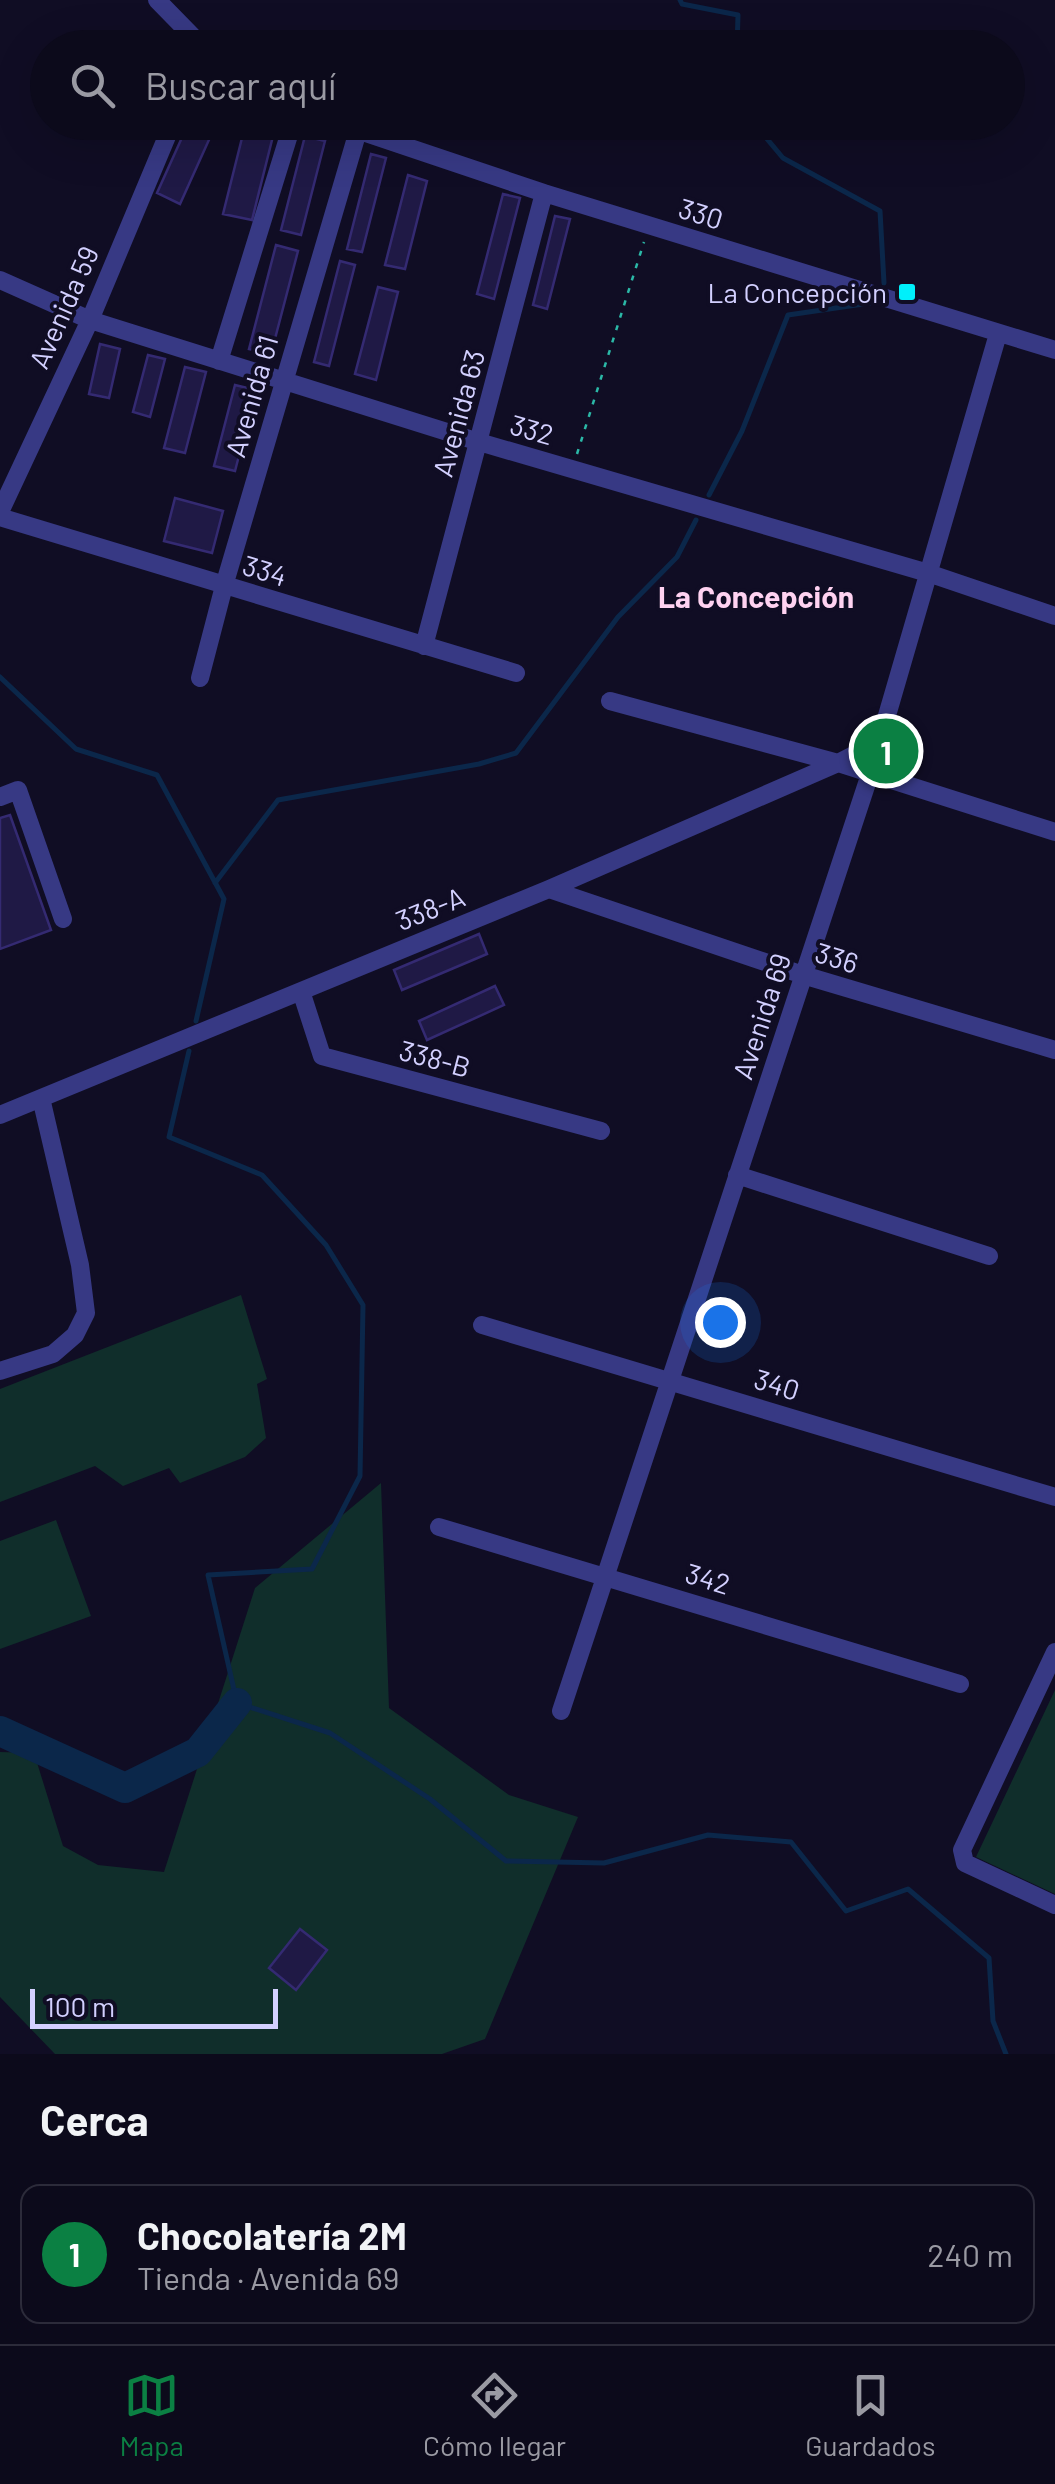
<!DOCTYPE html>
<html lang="es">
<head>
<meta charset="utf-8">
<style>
  :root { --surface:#0c0a1b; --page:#1a1828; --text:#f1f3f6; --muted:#9a9aa3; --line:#2c2b3a; --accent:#0b8043 }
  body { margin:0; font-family:Barlow,sans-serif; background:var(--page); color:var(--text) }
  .scale { position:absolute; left:30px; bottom:25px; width:248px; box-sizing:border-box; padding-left:10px; border:5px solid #d3d0ff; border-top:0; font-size:28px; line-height:35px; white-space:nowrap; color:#d3d0ff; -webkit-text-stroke:8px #100d24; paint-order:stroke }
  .you { position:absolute; left:720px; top:1322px; width:35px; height:35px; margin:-25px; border:8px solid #fff; border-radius:50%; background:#1a73e8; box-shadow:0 0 0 15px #1a73e833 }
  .badge { display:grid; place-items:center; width:65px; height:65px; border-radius:50%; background:var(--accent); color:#fff; font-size:32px; font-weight:700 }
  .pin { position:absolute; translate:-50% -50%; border:5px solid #fff; box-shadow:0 2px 10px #0006 }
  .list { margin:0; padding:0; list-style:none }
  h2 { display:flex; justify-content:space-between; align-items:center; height:130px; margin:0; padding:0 40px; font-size:42px }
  h2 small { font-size:32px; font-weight:400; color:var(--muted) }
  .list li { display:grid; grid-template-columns:65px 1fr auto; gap:30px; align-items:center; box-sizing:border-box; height:140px; margin:0 20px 20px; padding:0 20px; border:2px solid var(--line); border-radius:20px }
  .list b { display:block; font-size:38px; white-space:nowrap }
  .list p { margin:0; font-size:32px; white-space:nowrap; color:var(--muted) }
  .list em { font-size:32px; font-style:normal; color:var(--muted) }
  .icon { flex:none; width:55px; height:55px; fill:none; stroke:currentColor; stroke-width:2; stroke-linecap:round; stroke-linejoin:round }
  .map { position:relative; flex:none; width:1055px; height:2054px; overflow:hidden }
  .search { position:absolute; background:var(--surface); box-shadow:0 10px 40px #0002; left:30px; right:30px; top:30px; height:110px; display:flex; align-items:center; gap:25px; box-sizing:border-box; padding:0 35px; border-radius:55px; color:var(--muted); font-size:38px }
  .sheet { height:290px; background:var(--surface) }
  nav { display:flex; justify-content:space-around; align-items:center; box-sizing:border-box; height:140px; border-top:2px solid var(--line); background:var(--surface); font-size:28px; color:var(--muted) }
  nav a { display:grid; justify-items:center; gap:5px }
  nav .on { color:var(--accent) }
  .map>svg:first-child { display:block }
</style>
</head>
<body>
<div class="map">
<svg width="1055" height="2054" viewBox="0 0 1055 2054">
  <rect width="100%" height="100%" fill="#100d24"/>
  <path fill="#102e2b" d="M241 1295 267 1379 257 1384 266 1438 245 1457 180 1483 169 1468 123 1486 95 1466 0 1502V1389Z
    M381 1483 389 1708 509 1795 578 1817 485 2039 442 2054H55L0 1997V1752L34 1753 63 1846 98 1865 164 1872 255 1588Z
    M56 1520 91 1616 0 1649V1541Z
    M1055 1690V1894L976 1857Z"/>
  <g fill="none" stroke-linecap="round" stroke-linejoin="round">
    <path stroke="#0b274a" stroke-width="5" d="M680 0 682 4 738 15 737 48
      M753 122 783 158 880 211 884 283
      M709 495 742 431 788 315 877 302
      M0 677 76 749 157 775 224 899 196 1021
      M215 883 278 800 479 764 516 753 618 617 677 557 696 520
      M189 1051 169 1137 262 1175 326 1245 363 1305 360 1476 312 1569 208 1575 237 1703 330 1733 430 1799 506 1861 604 1863 708 1835 791 1842 846 1911 908 1889 989 1958 993 2021 1006 2054"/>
    <path stroke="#0b274a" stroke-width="30" d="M0 1731 125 1788 198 1752 237 1703"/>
  </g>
  <path fill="#1f1945" stroke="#342a72" stroke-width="2.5" d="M189 122H217L180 204 157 193Z
    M245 126 274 132 252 220 223 214Z
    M305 136 325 141 301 235 281 230Z
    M371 154 386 158 362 252 347 249Z
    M408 175 427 181 405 269 385 265Z
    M503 194 520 198 494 299 477 294Z
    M555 216 570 219 547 309 533 305Z
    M276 245 298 251 271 354 249 349Z
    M340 261 355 265 329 366 314 362Z
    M378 287 398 292 376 380 355 374Z
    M100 344 120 349 109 398 89 394Z
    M148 355 165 359 150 417 133 412Z
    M185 367 206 372 185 453 164 448Z
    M235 385 256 390 235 471 214 466Z
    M175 498 223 511 212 553 164 541Z
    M10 815 51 930 0 949V818Z
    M479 934 487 954 402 990 394 970Z
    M495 986 504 1005 427 1040 419 1021Z
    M300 1929 327 1950 296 1990 269 1968Z"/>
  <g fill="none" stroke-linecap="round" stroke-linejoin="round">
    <path stroke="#2bb8a7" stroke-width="2.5" stroke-dasharray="5 8" stroke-linecap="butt" d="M577 454 644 242"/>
    <path stroke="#373984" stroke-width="18" d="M157 0 204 48
      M333 122 544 193 1055 350
      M0 280 90 320 479 442 928 573 1055 616
      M219 361 293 122
      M0 512 90 320 173 122
      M0 517 516 673
      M424 646 544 193
      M200 678 224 586 358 131
      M610 701 838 763 1055 832
      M0 797 18 790 63 919
      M549 889 803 975 1055 1050
      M301 991 322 1056 601 1131
      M0 1115 549 889 838 763 877 743
      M737 1175 989 1256
      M482 1325 1055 1497
      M0 1371 53 1354 75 1335 86 1313 80 1265 41 1098
      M439 1527 960 1684
      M1055 1652 962 1850 965 1863 1055 1905
      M561 1711 870 774 998 334"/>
  </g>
  <rect fill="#00f0fb" stroke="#100d24" stroke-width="4" x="897" y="282" width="20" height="20" rx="5"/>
  <g text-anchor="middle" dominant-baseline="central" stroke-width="8" stroke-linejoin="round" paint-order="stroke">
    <g font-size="28" fill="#d3d0ff" stroke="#100d24">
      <text transform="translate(701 213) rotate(17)">330</text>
      <text transform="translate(63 307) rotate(-66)">Avenida 59</text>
      <text transform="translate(251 396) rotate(-74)">Avenida 61</text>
      <text transform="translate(458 413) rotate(-75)">Avenida 63</text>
      <text transform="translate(532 429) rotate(16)">332</text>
      <text transform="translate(265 570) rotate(17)">334</text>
      <text transform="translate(430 908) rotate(-22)">338-A</text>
      <text transform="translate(837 957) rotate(17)">336</text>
      <text transform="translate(761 1016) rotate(-72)">Avenida 69</text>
      <text transform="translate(435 1058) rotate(15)">338-B</text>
      <text transform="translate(777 1384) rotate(17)">340</text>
      <text transform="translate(708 1578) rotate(17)">342</text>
    </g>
    <g font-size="28" fill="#d3d0ff" stroke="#100d24" text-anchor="end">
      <text x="887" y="292">La Concepción</text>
    </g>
    <g font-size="30" font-weight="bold" fill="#ffd2f1" stroke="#100d24">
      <text x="756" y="596">La Concepción</text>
    </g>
  </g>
</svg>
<div class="scale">100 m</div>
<div class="you"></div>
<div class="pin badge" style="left:886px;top:751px">1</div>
<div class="search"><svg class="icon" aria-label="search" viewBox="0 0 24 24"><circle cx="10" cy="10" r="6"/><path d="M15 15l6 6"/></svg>Buscar aquí</div>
</div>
<section class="sheet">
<h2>Cerca<small></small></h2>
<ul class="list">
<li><span class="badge">1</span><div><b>Chocolatería 2M</b><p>Tienda · Avenida 69</p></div><em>240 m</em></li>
</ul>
</section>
<nav>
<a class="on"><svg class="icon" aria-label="map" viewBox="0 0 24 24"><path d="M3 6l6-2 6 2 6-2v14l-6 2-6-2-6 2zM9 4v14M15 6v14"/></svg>Mapa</a>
<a><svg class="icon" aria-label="directions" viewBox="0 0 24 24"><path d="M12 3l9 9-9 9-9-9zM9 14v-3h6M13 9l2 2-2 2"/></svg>Cómo llegar</a>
<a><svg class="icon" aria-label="saved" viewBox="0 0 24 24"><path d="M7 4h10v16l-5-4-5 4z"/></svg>Guardados</a>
</nav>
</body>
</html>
